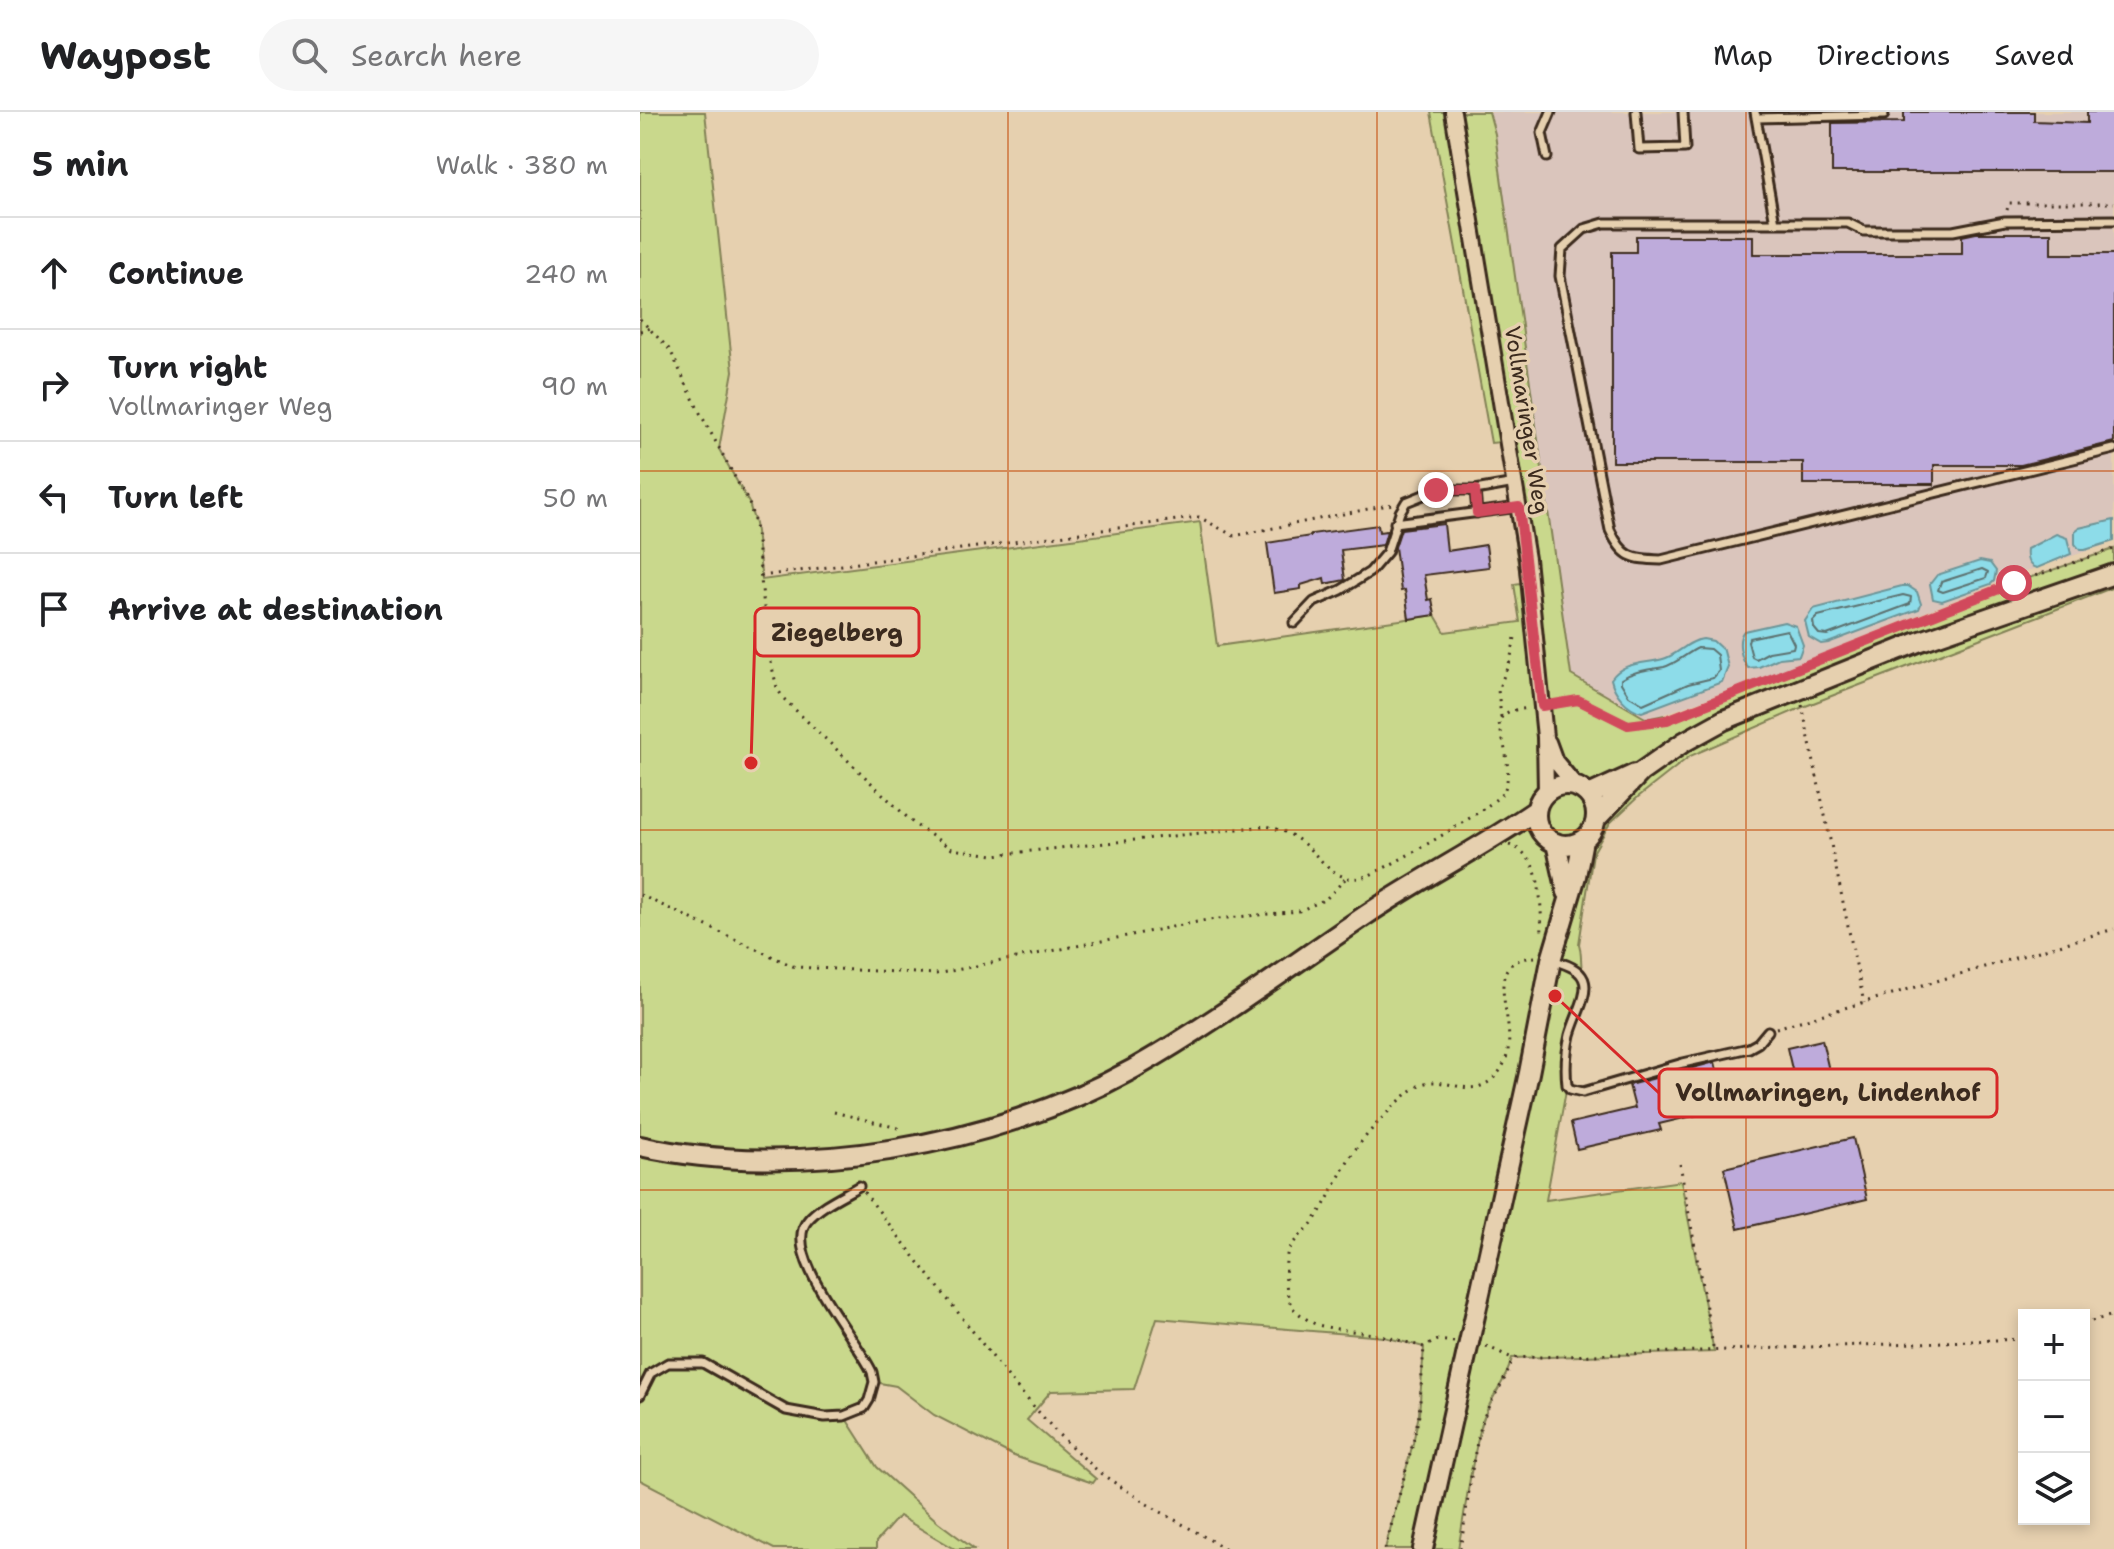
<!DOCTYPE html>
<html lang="en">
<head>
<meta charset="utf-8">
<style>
  :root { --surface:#fff; --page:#f6f6f6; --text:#202124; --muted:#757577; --line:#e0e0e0 }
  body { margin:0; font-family:"Shantell Sans",sans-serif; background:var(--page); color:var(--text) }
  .controls { position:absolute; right:24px; bottom:24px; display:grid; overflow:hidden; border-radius:0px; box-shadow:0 4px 12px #0003 }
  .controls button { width:72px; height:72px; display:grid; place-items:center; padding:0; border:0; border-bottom:2px solid var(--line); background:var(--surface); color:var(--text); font:40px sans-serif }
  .stop { position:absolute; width:24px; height:24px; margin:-18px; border:6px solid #d1495b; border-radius:50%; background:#fff }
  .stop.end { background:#d1495b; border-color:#fff; box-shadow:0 2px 8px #0008 }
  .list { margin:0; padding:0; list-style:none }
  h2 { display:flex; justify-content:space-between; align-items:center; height:104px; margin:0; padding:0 32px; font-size:34px }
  h2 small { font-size:26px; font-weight:400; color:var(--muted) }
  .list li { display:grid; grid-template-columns:52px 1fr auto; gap:24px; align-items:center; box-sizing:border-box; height:112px; padding:0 32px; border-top:2px solid var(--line) }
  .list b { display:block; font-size:30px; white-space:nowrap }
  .list p { margin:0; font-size:26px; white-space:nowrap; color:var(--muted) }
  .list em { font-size:26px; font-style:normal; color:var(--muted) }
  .icon { flex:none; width:44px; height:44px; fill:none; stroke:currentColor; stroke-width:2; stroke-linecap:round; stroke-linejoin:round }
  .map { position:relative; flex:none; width:1474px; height:1437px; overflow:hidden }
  header { display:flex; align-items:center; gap:48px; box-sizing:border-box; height:112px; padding:0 40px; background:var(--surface); border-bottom:2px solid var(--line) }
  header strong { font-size:38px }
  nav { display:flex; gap:44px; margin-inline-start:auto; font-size:28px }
  .search { width:560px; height:72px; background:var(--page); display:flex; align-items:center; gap:20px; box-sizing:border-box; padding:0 28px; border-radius:44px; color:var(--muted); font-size:30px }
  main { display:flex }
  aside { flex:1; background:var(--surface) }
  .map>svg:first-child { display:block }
</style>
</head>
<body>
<header>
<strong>Waypost</strong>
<div class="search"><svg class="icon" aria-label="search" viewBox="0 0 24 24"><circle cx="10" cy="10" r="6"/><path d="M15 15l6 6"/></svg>Search here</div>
<nav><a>Map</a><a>Directions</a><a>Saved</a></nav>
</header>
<main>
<aside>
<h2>5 min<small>Walk · 380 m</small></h2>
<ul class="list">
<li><svg class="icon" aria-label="ahead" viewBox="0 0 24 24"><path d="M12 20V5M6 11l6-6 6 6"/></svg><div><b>Continue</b></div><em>240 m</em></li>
<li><svg class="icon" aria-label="right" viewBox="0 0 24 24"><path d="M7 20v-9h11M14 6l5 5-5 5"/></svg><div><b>Turn right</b><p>Vollmaringer Weg</p></div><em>90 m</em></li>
<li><svg class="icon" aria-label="left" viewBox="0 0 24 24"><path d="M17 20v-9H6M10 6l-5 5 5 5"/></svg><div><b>Turn left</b></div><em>50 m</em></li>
<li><svg class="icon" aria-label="arrive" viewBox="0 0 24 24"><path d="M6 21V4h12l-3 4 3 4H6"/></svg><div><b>Arrive at destination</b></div></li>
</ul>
</aside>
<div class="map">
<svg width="1474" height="1437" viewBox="0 0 1474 1437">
  <rect width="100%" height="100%" fill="#e6d0af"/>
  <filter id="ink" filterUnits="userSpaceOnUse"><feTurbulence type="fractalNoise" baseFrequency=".0125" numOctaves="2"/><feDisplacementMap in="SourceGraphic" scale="16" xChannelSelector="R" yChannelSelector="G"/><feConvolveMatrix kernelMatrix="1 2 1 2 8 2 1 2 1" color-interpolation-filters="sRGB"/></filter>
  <g filter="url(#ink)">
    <path fill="#dac5bc" d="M849 0H1474V430L1384 460 1113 570 1007 608 931 563 890 289 855 22Z"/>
    <path fill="#c9d88c" stroke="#828155" stroke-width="2" d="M0 0H65L93 259 79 337 109 391 115 412 122 468 560 410 577 534 795 503 805 520 880 510 874 472 881 471 860 330 851 331 791 0H849L855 22 931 563 1007 607 1024 603 1028 608 1374 471 1474 437V475L1163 595 1050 644 998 685 970 711 953 741 939 832C943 845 939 859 945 871L931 920 927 973 906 1088 1041 1069 1074 1240 872 1246C867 1269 850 1285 843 1308 831 1347 826 1396 818 1437H745L773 1331 779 1302 784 1235 744 1225 517 1206 494 1277 411 1279 387 1308 456 1367 453 1371 374 1344 294 1303 256 1274 234 1270 229 1288 205 1305 237 1355 298 1410 334 1437H315L259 1404 236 1430V1437H134L0 1368Z"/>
    <path fill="#8ddce9" stroke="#6c9598" stroke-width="2" d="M1474 408V429L1445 438H1440L1435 432V419L1439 416Z
      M1416 422 1427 426 1431 442 1397 456C1387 454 1386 446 1387 437Z
      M1340 449 1350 451 1356 459 1354 469 1351 472 1302 489 1293 487 1290 472 1297 463Z
      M1262 474H1268L1277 480 1281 492 1279 497 1188 531 1181 532 1169 525 1165 509 1173 497Z
      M1144 510 1156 514 1163 533 1159 544 1139 546 1119 555 1108 556C1101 547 1096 528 1104 519Z
      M1063 527 1073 529 1084 539 1088 555 1082 570 1002 600C987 597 974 581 971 567 983 549 1005 552 1023 547 1038 543 1047 529 1063 527Z"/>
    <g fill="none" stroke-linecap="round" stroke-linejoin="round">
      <path stroke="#5c716f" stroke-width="2" d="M1342 457 1348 460 1346 466 1303 480 1298 478 1301 470Z
        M1263 483 1271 485 1270 492 1187 523 1179 522 1174 516 1173 509 1178 504Z
        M1147 518 1154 532 1153 536 1129 540 1116 547 1112 545 1108 530 1109 526Z
        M1058 536 1070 537 1077 543 1079 559 1073 566 1048 572 1003 592 989 584 981 571V567C995 558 1009 558 1024 555 1036 552 1047 541 1058 536Z"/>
    </g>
    <path fill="#beabdb" stroke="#3b2a1e" stroke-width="2" d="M1264 0H1394V9L1447 11V0H1474V60H1192V11L1264 10Z
      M1336 121H1411V142H1474V330L1381 353H1294V372H1163V350H972V140H996V124H1113V142H1322V124Z
      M804 412 807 439 846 433 849 455 784 463 788 488 792 487 795 503 769 507 765 478 761 479 755 435 761 417Z
      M738 413 739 420 747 419 743 433 701 438 705 468 685 472 684 466 661 473V477L634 481 627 431 671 424V422Z
      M1182 928 1195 985 1199 984 1202 995 1163 1004 1147 936Z
      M1075 950 1086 996 1019 1012 1021 1018 937 1037 931 1011 995 996 989 973Z
      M1213 1026 1227 1087 1098 1117 1084 1056Z"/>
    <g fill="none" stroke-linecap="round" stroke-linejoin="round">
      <g stroke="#3b2a1e" stroke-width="13">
        <path id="lane" d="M996 0 999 37 1045 36 1043 0
          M1115 0 1135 111
          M1116 6 1244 3
          M907 45 902 21 911 0
          M1474 108 1365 109 1313 119H1224L1208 111H964L944 117 922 137 920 164 970 418C983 446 992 447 1021 448L1474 337
          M835 378 837 401
          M755 411 879 395
          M654 511 674 490 701 478 730 460 747 440 760 400 766 390 796 378H835L875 371
          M914 849C965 861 940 889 930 923 926 940 925 955 927 973L930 977 943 980 1043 951 1109 936 1118 931 1128 919
          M0 1283 11 1261 28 1251H63L146 1298 185 1305 204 1304 224 1296 229 1288 234 1270 232 1260C218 1228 139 1140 168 1108 181 1093 202 1084 219 1074"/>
      </g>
      <g stroke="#3b2a1e" stroke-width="20">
        <path id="street" d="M813 0 887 447 905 625 906 679
          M908 630 915 649 935 673"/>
      </g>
      <g stroke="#3b2a1e" stroke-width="24">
        <path id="secondary" d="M896 703a30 30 0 1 1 60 0a30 30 0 1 1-60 0Z
          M949 683 995 662
          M957 706 1001 660 1044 630 1084 608 1278 530 1474 462
          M916 731 927 780
          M0 1034C156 1069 354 1034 493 957 574 911 649 855 726 803 781 766 841 736 896 698
          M783 1437 889 961 911 848 936 764 943 728"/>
      </g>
      <path stroke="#3b2a1e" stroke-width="3" stroke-dasharray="2 6" stroke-linecap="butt" d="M1367 98 1369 91H1474
        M0 207 30 238 59 299 109 391 115 412 129 542 137 576 143 586 274 712 312 737 354 743 626 714C639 717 650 721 660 729 676 740 688 762 709 766 715 767 721 766 727 764 748 756 855 695 864 679 873 660 863 631 859 611 863 597 877 598 890 596
        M0 219 11 216
        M121 464 559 405 594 424 753 392
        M917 591 938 588 988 613 1027 608 1374 471 1474 437
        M1162 593 1224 891
        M861 605 858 578 870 549 876 521
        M869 733C904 743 900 792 902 821
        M0 783 155 855 296 862 567 808 659 799 686 787 706 766
        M1136 916 1474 817
        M194 1000 258 1016 261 1021
        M1040 1052 1074 1240
        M224 1080 373 1271 418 1322 460 1361 507 1392 586 1437
        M1444 1211 1474 1203
        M814 1230 798 1228 784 1235C769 1231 753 1226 737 1223 718 1219 697 1218 678 1213 669 1210 659 1202 653 1196 645 1187 643 1148 649 1137 655 1127 666 1119 673 1110 687 1091 697 1067 709 1047 720 1028 761 983 780 973 803 962 827 987 850 969 901 929 824 850 895 845
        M846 1234 872 1246 1384 1227
        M745 1437 773 1331 779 1303 784 1235
        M820 1437C828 1397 831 1345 843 1308 850 1285 868 1269 872 1246"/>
      <use href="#lane" stroke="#e6d0af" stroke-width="7"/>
      <use href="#street" stroke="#e6d0af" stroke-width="14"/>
      <use href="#secondary" stroke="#e6d0af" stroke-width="18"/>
    </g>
  </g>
  <g fill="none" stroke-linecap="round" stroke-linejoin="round" filter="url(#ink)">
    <path stroke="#d1495b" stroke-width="10" d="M796 378H835L837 401 879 395 902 594 938 588 988 613 1027 608 1374 471"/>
  </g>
  <path fill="none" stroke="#c55010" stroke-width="2" stroke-opacity="0.55" d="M368 0V1437M737 0V1437M1106 0V1437M0 359H1474M0 718H1474M0 1078H1474"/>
  <g text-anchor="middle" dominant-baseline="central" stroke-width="7" stroke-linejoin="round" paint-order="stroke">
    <g font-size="22" fill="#3b2a1e" stroke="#e6d0af">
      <text transform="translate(887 308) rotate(81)">Vollmaringer Weg</text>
    </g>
  </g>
  <path fill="none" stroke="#d62828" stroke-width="3" d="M111 651L115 520M915 884L1019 981"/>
  <g fill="#d62828" stroke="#e6d0af" stroke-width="3">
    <circle cx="111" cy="651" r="8"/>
    <circle cx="915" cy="884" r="8"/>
  </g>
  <g fill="#e6d0af" stroke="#d62828" stroke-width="3">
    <rect x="115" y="496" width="164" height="48" rx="8"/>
    <rect x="1019" y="957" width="338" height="48" rx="8"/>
  </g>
  <g font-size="24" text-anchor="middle" font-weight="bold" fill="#3b2a1e">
    <text x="197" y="529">Ziegelberg</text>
    <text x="1188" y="989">Vollmaringen, Lindenhof</text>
  </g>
</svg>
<div class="controls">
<button>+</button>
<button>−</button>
<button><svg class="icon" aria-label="layers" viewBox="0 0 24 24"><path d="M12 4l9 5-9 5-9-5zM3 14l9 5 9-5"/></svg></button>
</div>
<div class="stop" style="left:1374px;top:471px"></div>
<div class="stop end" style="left:796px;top:378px"></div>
</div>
</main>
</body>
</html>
